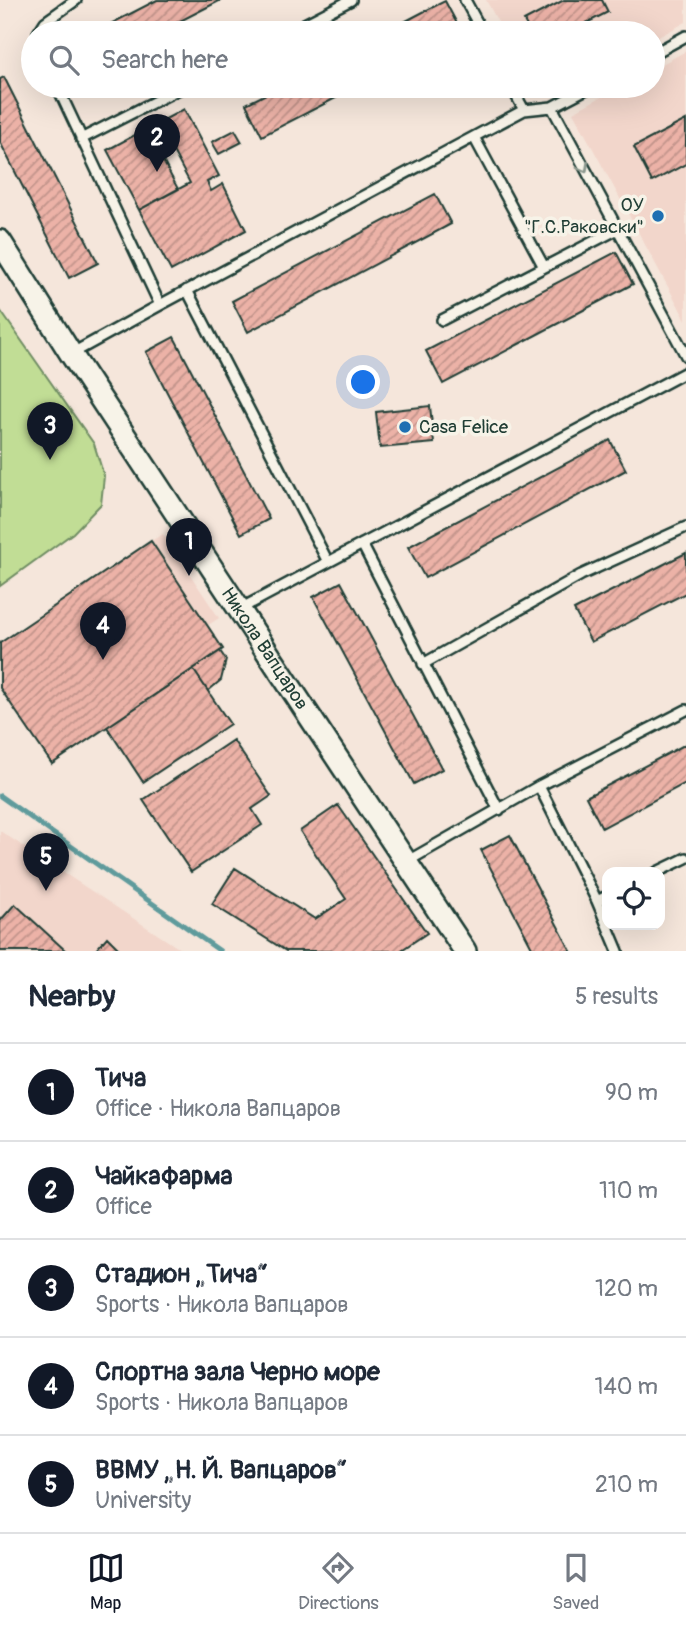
<!DOCTYPE html>
<html lang="en">
<head>
<meta charset="utf-8">
<style>
  :root { --surface:#fff; --page:#f2f2f3; --text:#1f2937; --muted:#747a83; --line:#e0e1e3; --accent:#111827 }
  body { margin:0; font-family:Pangolin,sans-serif; background:var(--page); color:var(--text) }
  .controls { position:absolute; right:21px; bottom:21px; display:grid; overflow:hidden; border-radius:14px; box-shadow:0 7px 28px #0002 }
  .controls button { width:63px; height:63px; display:grid; place-items:center; padding:0; border:0; border-bottom:2px solid var(--line); background:var(--surface); color:var(--text); font:35px sans-serif }
  .you { position:absolute; left:364px; top:383px; width:24px; height:24px; margin:-18px; border:5px solid #fff; border-radius:50%; background:#1a73e8; box-shadow:0 0 0 10px #1a73e833 }
  .badge { display:grid; place-items:center; width:46px; height:46px; border-radius:50%; background:var(--accent); color:#fff; font-size:23px; font-weight:700 }
  .pin { position:absolute; translate:-50% -58px; filter:drop-shadow(0 2px 4px #0008) }
  .pin::after { content:''; position:absolute; top:37px; width:24px; height:21px; background:inherit; clip-path:polygon(0 0,100% 0,50% 100%) }
  .list { margin:0; padding:0; list-style:none }
  h2 { display:flex; justify-content:space-between; align-items:center; height:91px; margin:0; padding:0 28px; font-size:30px }
  h2 small { font-size:23px; font-weight:400; color:var(--muted) }
  .list li { display:grid; grid-template-columns:46px 1fr auto; gap:21px; align-items:center; box-sizing:border-box; height:98px; padding:0 28px; border-top:2px solid var(--line) }
  .list b { display:block; font-size:26px; white-space:nowrap }
  .list p { margin:0; font-size:23px; white-space:nowrap; color:var(--muted) }
  .list em { font-size:23px; font-style:normal; color:var(--muted) }
  .icon { flex:none; width:38px; height:38px; fill:none; stroke:currentColor; stroke-width:2; stroke-linecap:round; stroke-linejoin:round }
  .map { position:relative; flex:none; width:686px; height:951px; overflow:hidden }
  .search { position:absolute; background:var(--surface); box-shadow:0 7px 28px #0002; left:21px; right:21px; top:21px; height:77px; display:flex; align-items:center; gap:18px; box-sizing:border-box; padding:0 24px; border-radius:38px; color:var(--muted); font-size:26px }
  .sheet { height:581px; background:var(--surface) }
  nav { display:flex; justify-content:space-around; align-items:center; box-sizing:border-box; height:98px; border-top:2px solid var(--line); background:var(--surface); font-size:19px; color:var(--muted) }
  nav a { display:grid; justify-items:center; gap:4px }
  nav .on { color:var(--accent) }
  .map>svg:first-child { display:block }
</style>
</head>
<body>
<div class="map">
<svg width="686" height="951" viewBox="0 0 686 951">
  <defs>
    <pattern id="building-hatch" width="6" height="6" patternUnits="userSpaceOnUse" patternTransform="scale(1.75)"><rect width="6" height="6" fill="#ecb2a7"/><path d="M-1 1l2-2M0 6l6-6M5 7l2-2" fill="none" stroke="#bf9289"/></pattern>
  </defs>
  <rect width="100%" height="100%" fill="#f5e6db"/>
  <filter id="ink" filterUnits="userSpaceOnUse"><feTurbulence type="fractalNoise" baseFrequency=".0143" numOctaves="2"/><feDisplacementMap in="SourceGraphic" scale="14" xChannelSelector="R" yChannelSelector="G"/><feConvolveMatrix kernelMatrix="1 2 1 2 8 2 1 2 1" color-interpolation-filters="sRGB"/></filter>
  <g filter="url(#ink)">
    <path fill="#f2d6cb" d="M486 0H686V22L653 40V33H504Z
      M686 51V320L573 112 622 86H653V69Z
      M163 534 219 618 207 626 151 541Z
      M0 831 183 951H0Z"/>
    <path fill="#c1dd95" stroke="#708d64" stroke-width="2" d="M0 310 94 444 104 476 101 504 73 533 0 586Z"/>
    <g fill="none" stroke-linecap="round" stroke-linejoin="round">
      <path stroke="#5e9b9c" stroke-width="5" d="M0 796 220 951"/>
    </g>
    <path fill="url(#building-hatch)" stroke="#1f3d34" stroke-width="2" d="M157 0H221L157 33H93Z
      M564 0H602L608 12 567 33H531L524 21Z
      M445 1 462 33H383L427 10Z
      M4 77 98 263 69 278 0 142V79Z
      M282 86H359L262 136 246 104Z
      M184 109 219 176 207 182 211 191 223 184 246 230 171 271 139 210 190 183 158 123Z
      M686 120V164L652 182 634 147Z
      M146 129 178 189 139 210 107 150Z
      M235 130 242 142 219 154 212 142Z
      M435 194 451 224 248 332 232 301Z
      M616 252 633 284 443 384 426 351Z
      M174 337 269 519 241 534 146 352Z
      M430 406 434 443 380 448 376 412Z
      M610 440 626 470 425 578 408 547Z
      M151 541 223 649 52 764 0 688V643Z
      M686 553V593L591 642 574 610Z
      M341 582 442 769 414 784 313 597Z
      M220 651 226 660 221 680 208 691 193 669Z
      M193 669 230 724 143 782 107 727Z
      M233 740 271 796 252 809 262 825 191 872 143 800Z
      M686 744V783L602 828 586 797Z
      M338 805 427 933 400 951H286L212 904 235 868 315 919 346 899 300 831Z
      M510 835 526 866 571 951H534L481 850Z
      M15 904 66 951H0V921Z
      M107 937 121 951H95Z"/>
    <g fill="none" stroke-linecap="round" stroke-linejoin="round">
      <g stroke="#1f3d34" stroke-width="14">
        <path id="service" d="M465 0 483 33
          M38 33 45 22 76 0
          M287 33 351 0
          M653 54 686 36
          M57 86 160 305
          M511 86 524 110 552 107 592 86
          M552 107 686 356
          M474 137 544 267
          M81 139 185 86
          M187 290 328 562
          M442 320 616 230
          M71 354 160 305 524 110
          M362 544 499 810
          M240 609 686 372
          M423 664 581 575 686 527
          M539 786 597 901 618 951
          M406 862 539 786 686 710
          M657 872 686 858
          M597 901 607 896"/>
      </g>
      <g stroke="#1f3d34" stroke-width="26">
        <g id="tertiary">
          <path id="s1" d="M0 241 71 354 341 764 465 951"/>
        </g>
      </g>
      <use href="#service" stroke="#f7f3e8" stroke-width="9"/>
      <use href="#tertiary" stroke="#f7f3e8" stroke-width="21"/>
    </g>
    <defs><path id="oneway-chevron" d="M-2-3.5L2.5 0L-2 3.5" fill="none" stroke-width="1.6" stroke-linecap="round" stroke-linejoin="round" transform="scale(1.75)"/></defs>
    <use stroke="#8b988e" href="#oneway-chevron" transform="translate(584 168) rotate(62)"/>
  </g>
  <g fill="#1f6fb2" stroke="#f7f3e8" stroke-width="2.5">
    <circle cx="658" cy="216" r="7"/>
    <circle cx="405" cy="427" r="7"/>
  </g>
  <g text-anchor="middle" dominant-baseline="central" stroke-width="7" stroke-linejoin="round" paint-order="stroke">
    <g font-size="19" fill="#1f3d34" stroke="#f7f3e8" text-anchor="end">
      <text x="644" y="205">ОУ<tspan x="644" dy="22">"Г.С.Раковски"</tspan></text>
      <text x="419" y="427" text-anchor="start">Casa Felice</text>
    </g>
    <g font-size="19" fill="#1f3d34" stroke="#f7f3e8">
      <text stroke="none"><textPath href="#s1" startOffset="486">Никола Вапцаров</textPath></text>
    </g>
  </g>
</svg>
<div class="controls">
<button><svg class="icon" aria-label="locate" viewBox="0 0 24 24"><circle cx="12" cy="12" r="6"/><path d="M12 2v4M12 18v4M2 12h4M18 12h4"/></svg></button>
</div>
<div class="you"></div>
<div class="pin badge" style="left:189px;top:576px">1</div>
<div class="pin badge" style="left:157px;top:172px">2</div>
<div class="pin badge" style="left:50px;top:460px">3</div>
<div class="pin badge" style="left:103px;top:660px">4</div>
<div class="pin badge" style="left:46px;top:891px">5</div>
<div class="search"><svg class="icon" aria-label="search" viewBox="0 0 24 24"><circle cx="10" cy="10" r="6"/><path d="M15 15l6 6"/></svg>Search here</div>
</div>
<section class="sheet">
<h2>Nearby<small>5 results</small></h2>
<ul class="list">
<li><span class="badge">1</span><div><b>Тича</b><p>Office · Никола Вапцаров</p></div><em>90 m</em></li>
<li><span class="badge">2</span><div><b>Чайкафарма</b><p>Office</p></div><em>110 m</em></li>
<li><span class="badge">3</span><div><b>Стадион „Тича“</b><p>Sports · Никола Вапцаров</p></div><em>120 m</em></li>
<li><span class="badge">4</span><div><b>Спортна зала Черно море</b><p>Sports · Никола Вапцаров</p></div><em>140 m</em></li>
<li><span class="badge">5</span><div><b>ВВМУ „Н. Й. Вапцаров“</b><p>University</p></div><em>210 m</em></li>
</ul>
</section>
<nav>
<a class="on"><svg class="icon" aria-label="map" viewBox="0 0 24 24"><path d="M3 6l6-2 6 2 6-2v14l-6 2-6-2-6 2zM9 4v14M15 6v14"/></svg>Map</a>
<a><svg class="icon" aria-label="directions" viewBox="0 0 24 24"><path d="M12 3l9 9-9 9-9-9zM9 14v-3h6M13 9l2 2-2 2"/></svg>Directions</a>
<a><svg class="icon" aria-label="saved" viewBox="0 0 24 24"><path d="M7 4h10v16l-5-4-5 4z"/></svg>Saved</a>
</nav>
</body>
</html>
